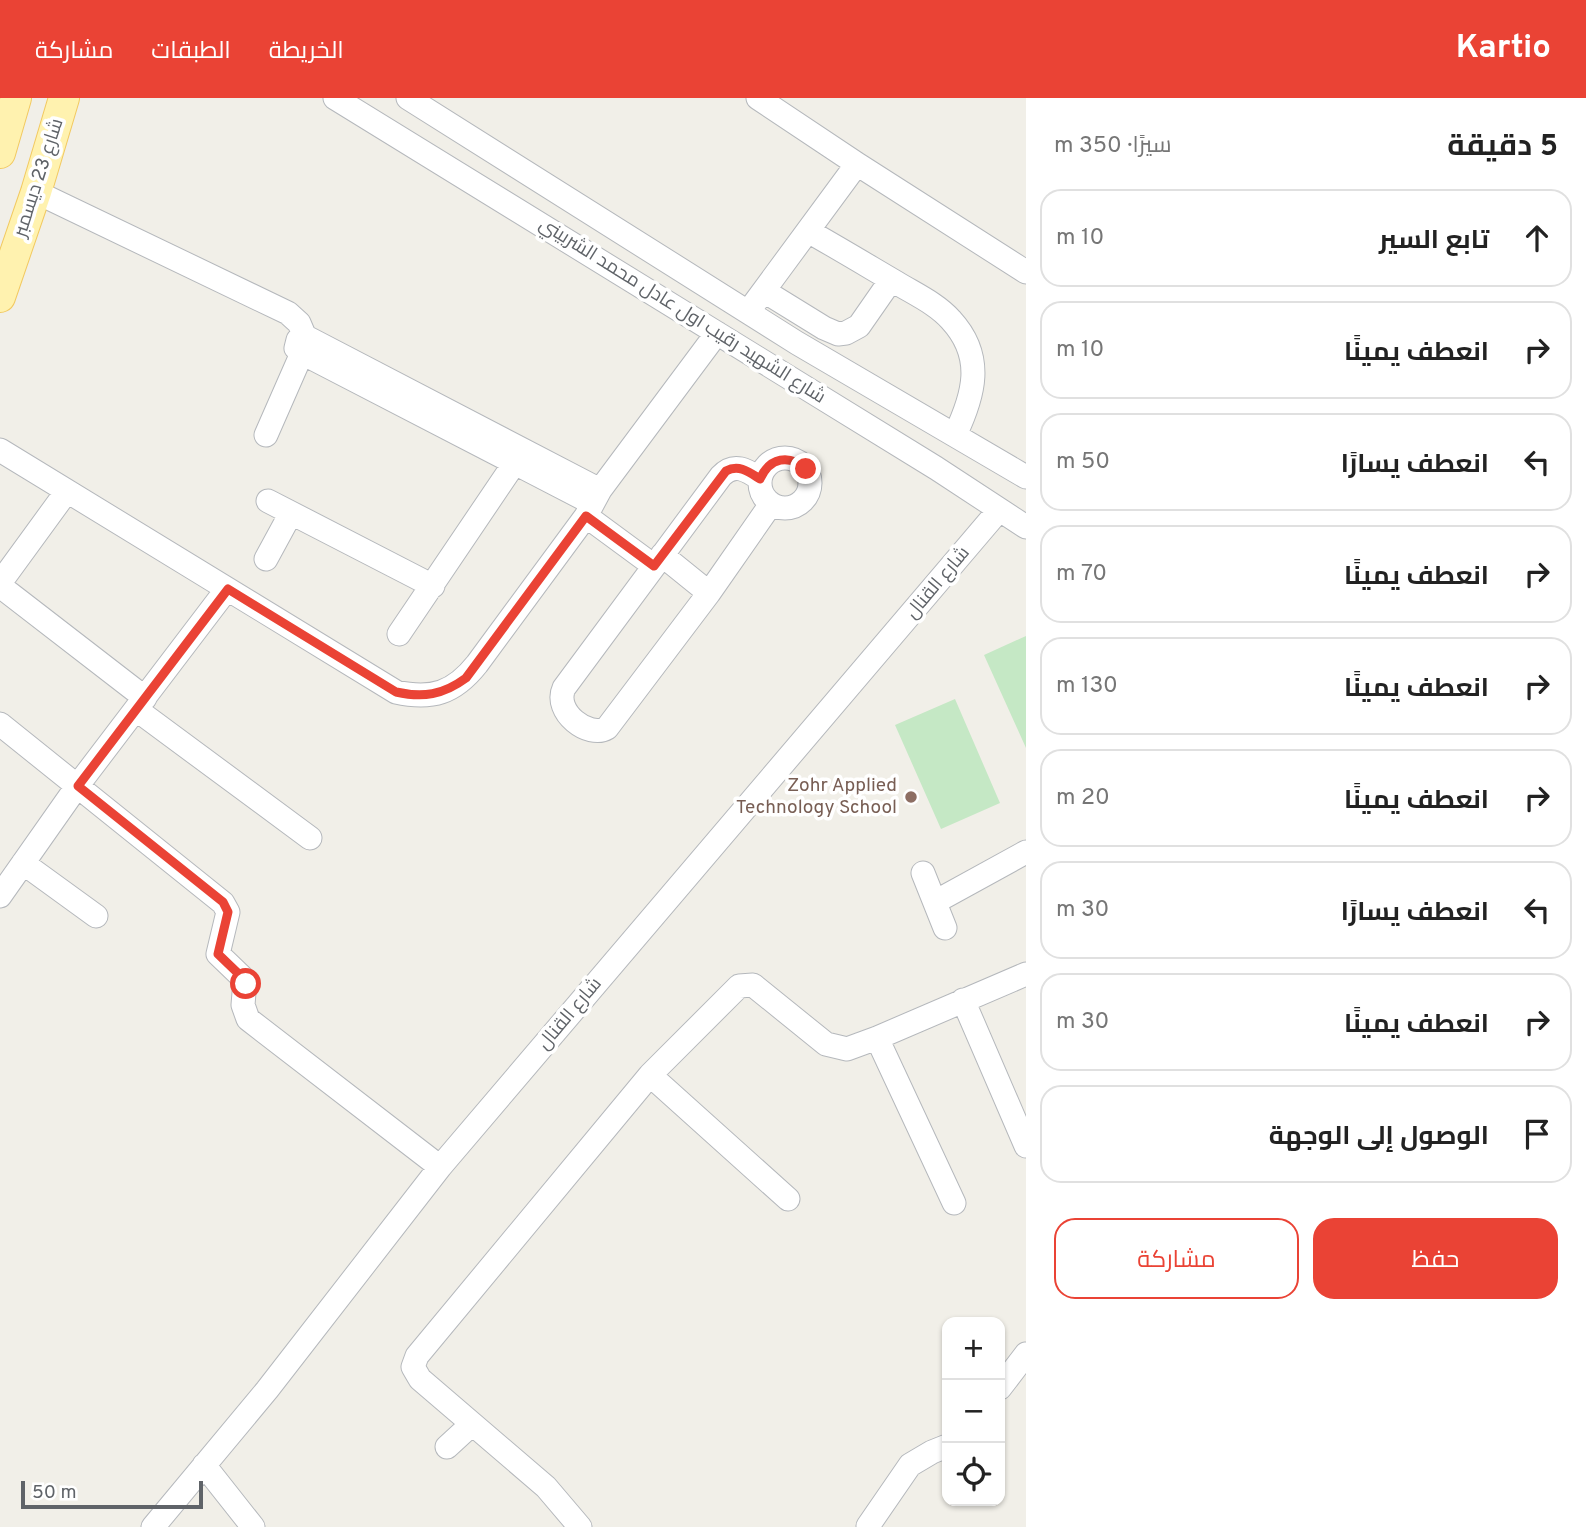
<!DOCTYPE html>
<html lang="ar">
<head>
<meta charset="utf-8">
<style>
  :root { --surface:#fff; --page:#f6f6f6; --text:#222; --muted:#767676; --line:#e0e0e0; --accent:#ea4335 }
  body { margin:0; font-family:Overpass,Cairo,sans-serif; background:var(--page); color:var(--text); direction:rtl }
  .controls { position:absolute; right:21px; bottom:21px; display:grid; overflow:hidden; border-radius:14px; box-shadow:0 2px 5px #0004 }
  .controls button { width:63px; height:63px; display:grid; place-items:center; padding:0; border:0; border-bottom:2px solid var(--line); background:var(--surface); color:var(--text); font:35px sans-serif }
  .scale { position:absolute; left:21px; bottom:18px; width:182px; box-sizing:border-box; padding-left:7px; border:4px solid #5f6368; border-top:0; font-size:19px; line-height:24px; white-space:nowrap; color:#5f6368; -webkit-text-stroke:5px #fff; paint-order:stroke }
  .stop { position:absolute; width:21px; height:21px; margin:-16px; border:5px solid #ea4335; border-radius:50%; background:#fff }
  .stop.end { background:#ea4335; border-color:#fff; box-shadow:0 2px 7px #0008 }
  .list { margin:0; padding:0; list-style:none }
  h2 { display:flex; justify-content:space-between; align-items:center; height:91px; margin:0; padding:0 28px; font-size:30px }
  h2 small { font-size:23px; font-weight:400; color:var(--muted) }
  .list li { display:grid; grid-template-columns:46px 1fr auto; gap:21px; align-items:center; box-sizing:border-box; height:98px; margin:0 14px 14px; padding:0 14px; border:2px solid var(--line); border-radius:21px }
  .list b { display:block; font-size:26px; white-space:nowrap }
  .list em { font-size:23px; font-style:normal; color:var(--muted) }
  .actions { display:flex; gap:14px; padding:21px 28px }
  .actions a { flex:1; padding:16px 0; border:2px solid var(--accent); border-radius:21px; text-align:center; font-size:24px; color:var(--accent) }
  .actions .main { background:var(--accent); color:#fff }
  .icon { flex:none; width:38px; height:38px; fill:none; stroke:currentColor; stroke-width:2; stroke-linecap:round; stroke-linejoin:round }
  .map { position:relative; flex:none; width:1026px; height:1429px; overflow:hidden; direction:ltr }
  header { display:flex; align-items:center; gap:42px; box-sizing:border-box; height:98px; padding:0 35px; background:var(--accent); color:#fff }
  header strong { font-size:33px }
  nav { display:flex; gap:38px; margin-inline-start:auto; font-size:24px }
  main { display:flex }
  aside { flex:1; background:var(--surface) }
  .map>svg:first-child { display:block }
</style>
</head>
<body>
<header>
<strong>Kartio</strong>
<nav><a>الخريطة</a><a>الطبقات</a><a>مشاركة</a></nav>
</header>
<main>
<aside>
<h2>5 دقيقة<small>سيرًا · 350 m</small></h2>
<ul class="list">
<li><svg class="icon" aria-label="ahead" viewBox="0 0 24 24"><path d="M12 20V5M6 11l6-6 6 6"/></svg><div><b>تابع السير</b></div><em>10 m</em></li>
<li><svg class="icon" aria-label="right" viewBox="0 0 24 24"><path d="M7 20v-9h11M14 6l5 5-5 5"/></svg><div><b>انعطف يمينًا</b></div><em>10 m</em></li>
<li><svg class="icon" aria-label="left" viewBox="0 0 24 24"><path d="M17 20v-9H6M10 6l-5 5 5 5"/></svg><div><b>انعطف يسارًا</b></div><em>50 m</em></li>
<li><svg class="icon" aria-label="right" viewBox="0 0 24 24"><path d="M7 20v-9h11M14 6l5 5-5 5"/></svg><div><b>انعطف يمينًا</b></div><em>70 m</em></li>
<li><svg class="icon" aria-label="right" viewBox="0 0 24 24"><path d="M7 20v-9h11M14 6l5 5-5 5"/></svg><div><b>انعطف يمينًا</b></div><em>130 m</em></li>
<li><svg class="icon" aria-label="right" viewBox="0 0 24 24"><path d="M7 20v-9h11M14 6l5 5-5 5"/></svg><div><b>انعطف يمينًا</b></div><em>20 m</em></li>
<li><svg class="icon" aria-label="left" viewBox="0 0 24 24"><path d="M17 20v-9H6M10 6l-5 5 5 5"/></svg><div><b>انعطف يسارًا</b></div><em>30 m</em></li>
<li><svg class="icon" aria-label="right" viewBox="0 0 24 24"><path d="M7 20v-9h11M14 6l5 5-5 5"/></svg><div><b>انعطف يمينًا</b></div><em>30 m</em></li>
<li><svg class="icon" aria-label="arrive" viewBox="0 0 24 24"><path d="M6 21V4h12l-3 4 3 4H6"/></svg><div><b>الوصول إلى الوجهة</b></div></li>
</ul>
<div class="actions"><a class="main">حفظ</a><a>مشاركة</a></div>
</aside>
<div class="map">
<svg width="1026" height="1429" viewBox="0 0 1026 1429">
  <rect width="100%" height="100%" fill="#f1efe8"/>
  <path fill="#c5e8c5" d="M1026 538V650L984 557Z
    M955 601 1000 705 941 731 895 627Z"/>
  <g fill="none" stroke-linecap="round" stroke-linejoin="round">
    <g stroke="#b5b8bc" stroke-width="25">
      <path id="minor" d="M335 0 936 370 1026 429
        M408 0 797 245 1026 379
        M758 0 857 66 1026 174
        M36 94 288 215 299 225 305 239
        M808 133C838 150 868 168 897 185 915 196 937 206 951 222 985 259 974 297 955 337
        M764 193 824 230 838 236 846 235 859 228 891 182
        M748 214 857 66
        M266 337 302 255
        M0 352 396 594C432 602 454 595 477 566L586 418 600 392 717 235
        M760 385a25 25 0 1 1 50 0a25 25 0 1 1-50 0Z
        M760 381C747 372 734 364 721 378L564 590C553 614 589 641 607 630L709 495 771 406
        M268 403 433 488
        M592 405 302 255 296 250 298 242 305 239 310 241 600 392
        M586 418 654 468
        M662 457 709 495
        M266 461 291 415
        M0 485 67 393
        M0 488 145 600
        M399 536 522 354
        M137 612 310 740
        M0 626 223 805 228 814 218 856 245 882 243 907 248 921 440 1069
        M23 765 96 818
        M923 775 945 830
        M0 798 78 687 227 491
        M935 804 1026 754
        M963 902 1026 1048
        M877 940 954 1105
        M650 977 788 1101
        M1000 1290 1026 1256
        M447 1349 472 1326
        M204 1367 253 1429
        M868 1428 910 1367 932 1354 947 1348
        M153 1429 267 1292 440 1069 999 412
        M580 1429 546 1389 420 1281 413 1269 417 1258 650 977 739 888 753 887 826 946 847 951 877 940 1026 876"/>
    </g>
    <g stroke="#f2c960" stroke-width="32">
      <path id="major" d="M0 55 16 0
        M0 199 36 94 64 0"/>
    </g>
    <use href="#minor" stroke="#fff" stroke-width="23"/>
    <use href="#major" stroke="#fff2af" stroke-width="30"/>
  </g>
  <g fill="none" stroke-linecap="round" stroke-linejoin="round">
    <path stroke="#ea4335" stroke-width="9" d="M246 886 245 882 218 856 228 814 223 804 78 688 228 491 396 594C423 600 443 597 466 580L586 418 654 468 726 373C739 366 749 374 760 381 770 359 789 356 806 371"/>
  </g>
  <circle fill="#8d6e63" stroke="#fff" stroke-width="2.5" cx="911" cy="699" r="7"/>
  <g text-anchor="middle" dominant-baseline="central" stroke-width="7" stroke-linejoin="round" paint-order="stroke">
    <g font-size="19" fill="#5f6368" stroke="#fff">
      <text transform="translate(39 80) rotate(-72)">شارع 23 ديسمبر</text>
      <text transform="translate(682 213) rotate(32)">شارع الشهيد رقيب اول عادل محمد الشربيني</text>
      <text transform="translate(938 485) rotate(-50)">شارع القنال</text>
      <text transform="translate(570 916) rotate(-50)">شارع القنال</text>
    </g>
    <g font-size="19" fill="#785e54" stroke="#fff" text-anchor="end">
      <text x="897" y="688">Zohr Applied<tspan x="897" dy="22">Technology School</tspan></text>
    </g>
  </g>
</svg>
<div class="controls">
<button>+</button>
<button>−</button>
<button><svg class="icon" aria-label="locate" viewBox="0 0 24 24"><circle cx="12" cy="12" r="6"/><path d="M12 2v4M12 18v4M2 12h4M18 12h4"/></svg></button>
</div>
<div class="scale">50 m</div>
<div class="stop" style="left:246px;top:886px"></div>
<div class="stop end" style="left:806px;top:371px"></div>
</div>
</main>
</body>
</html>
